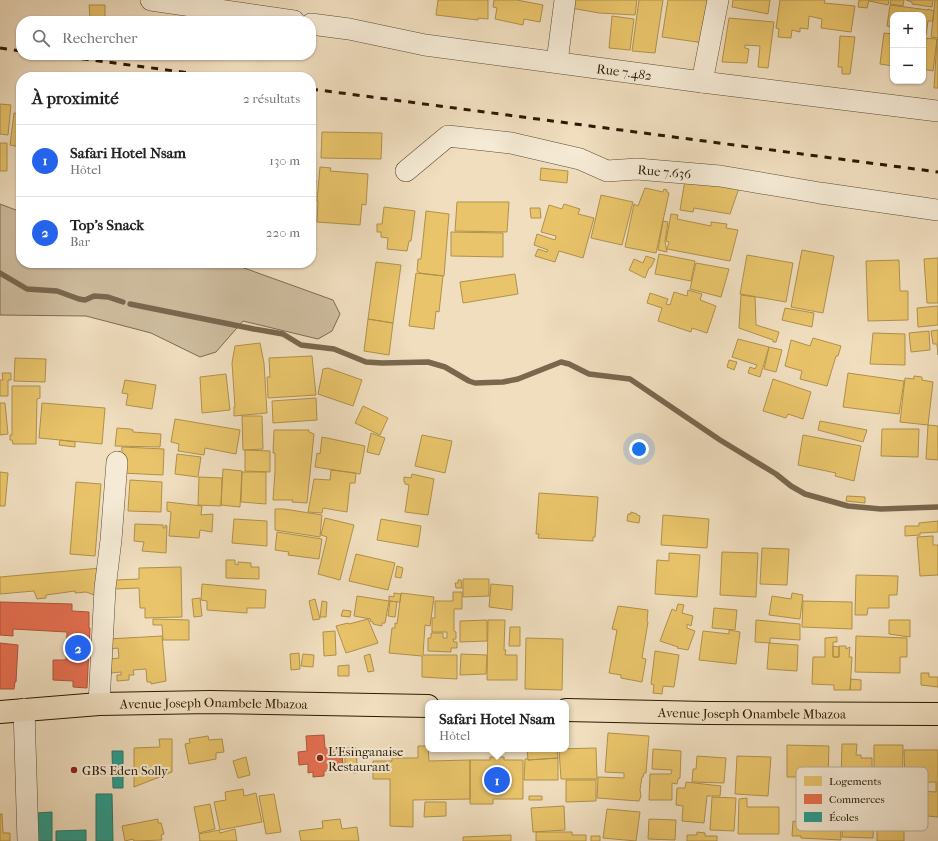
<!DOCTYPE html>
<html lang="fr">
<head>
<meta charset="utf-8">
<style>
  :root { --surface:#fff; --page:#f6f6f6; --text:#222; --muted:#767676; --line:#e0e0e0; --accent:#2563eb }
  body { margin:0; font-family:"IM FELL French Canon",serif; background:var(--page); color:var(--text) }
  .controls { position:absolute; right:12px; top:12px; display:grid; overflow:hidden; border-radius:8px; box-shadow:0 1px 3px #0004 }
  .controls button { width:36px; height:36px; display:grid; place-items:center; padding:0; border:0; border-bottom:1px solid var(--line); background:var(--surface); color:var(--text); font:20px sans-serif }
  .you { position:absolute; left:639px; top:449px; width:14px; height:14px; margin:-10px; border:3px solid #fff; border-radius:50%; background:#1a73e8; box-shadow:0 0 0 6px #1a73e833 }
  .badge { display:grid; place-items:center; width:26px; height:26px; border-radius:50%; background:var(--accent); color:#fff; font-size:13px; font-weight:700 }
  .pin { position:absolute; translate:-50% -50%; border:2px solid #fff; box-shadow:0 1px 4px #0006 }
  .popup { position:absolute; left:425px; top:700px; width:144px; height:52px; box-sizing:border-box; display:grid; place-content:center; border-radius:8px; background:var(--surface); filter:drop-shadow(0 1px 3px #0005); font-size:13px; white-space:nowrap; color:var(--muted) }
  .popup b { font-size:15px; color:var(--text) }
  .popup::after { content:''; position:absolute; left:50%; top:100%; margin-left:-8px; border:8px solid transparent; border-top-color:var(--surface) }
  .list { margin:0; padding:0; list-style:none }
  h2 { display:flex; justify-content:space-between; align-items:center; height:52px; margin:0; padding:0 16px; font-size:17px }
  h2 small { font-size:13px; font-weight:400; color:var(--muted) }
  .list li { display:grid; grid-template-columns:26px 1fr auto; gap:12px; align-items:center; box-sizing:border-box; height:72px; padding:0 16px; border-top:1px solid var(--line) }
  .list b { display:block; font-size:15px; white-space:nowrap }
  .list p { margin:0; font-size:13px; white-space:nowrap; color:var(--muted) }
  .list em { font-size:13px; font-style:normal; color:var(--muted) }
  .icon { flex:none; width:22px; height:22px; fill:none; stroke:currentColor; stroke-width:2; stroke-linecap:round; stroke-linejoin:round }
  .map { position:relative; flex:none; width:938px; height:841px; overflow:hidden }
  .search { position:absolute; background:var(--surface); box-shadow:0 1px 3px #0004; left:16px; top:16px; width:300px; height:44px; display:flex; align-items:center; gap:10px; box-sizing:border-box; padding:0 14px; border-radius:16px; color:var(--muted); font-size:15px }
  .panel { position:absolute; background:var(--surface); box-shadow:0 1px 3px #0004; left:16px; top:72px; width:300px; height:196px; border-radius:16px }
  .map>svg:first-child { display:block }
</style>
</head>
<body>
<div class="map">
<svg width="938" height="841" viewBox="0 0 938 841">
  <rect width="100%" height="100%" fill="#f0debf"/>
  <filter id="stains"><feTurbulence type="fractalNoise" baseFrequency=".005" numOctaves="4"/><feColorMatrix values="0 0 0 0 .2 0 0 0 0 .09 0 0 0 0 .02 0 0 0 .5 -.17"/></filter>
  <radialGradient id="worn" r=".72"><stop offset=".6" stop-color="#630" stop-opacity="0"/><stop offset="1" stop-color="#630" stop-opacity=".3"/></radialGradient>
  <path fill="#cebd9f" stroke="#7c6c52" d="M0 204 21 212V263H230L333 300 340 314 332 331 318 339 243 321 216 352 200 357 151 333 86 316 0 315Z"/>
  <path fill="#e9c46a" stroke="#b0914b" d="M438 0H488V19L478 18V20L436 15Z
    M494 0H517L543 5 540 22 524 19 523 25 495 19 497 8 493 7Z
    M572 0H637L635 15 599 13 571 8Z
    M639 0H663L655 53 632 51Z
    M668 0H710L704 43 662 37Z
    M733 0H770L768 14 732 7Z
    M780 0H825L824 3 855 6 851 32 821 28 822 19 809 16 808 29 800 28V32L792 30 791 38 778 37 779 29 776 28Z
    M859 0H869L867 8 858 7Z
    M869 0H889L888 5 869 1Z
    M891 0H904L903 6 890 4Z
    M906 0H933L932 7 912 4V2Z
    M935 0H938V38L931 37Z
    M89 5H105V17H90Z
    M890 5 928 10V9L934 11 933 21H928L926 35H923V15H893V27L887 26Z
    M612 16 634 19 630 50 609 48Z
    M729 18 774 22 768 68 758 67 760 46 745 45V48L749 49 747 63 722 62Z
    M884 33 893 34V66L880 64Z
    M840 36 855 37 850 74H842V67H838Z
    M923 38 937 39 933 71 923 69Z
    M937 39H938V88H934Z
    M0 104 11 105 8 135 0 134Z
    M14 113 21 114V147L10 145Z
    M322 132 382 133 381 159 321 158Z
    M0 143H7V171H0Z
    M320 167 331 168 330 171 368 174 366 205 362 204 360 225 317 222 318 201H317Z
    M541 168 568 171 567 183 540 180Z
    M311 180H316L314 209 311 208Z
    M685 180 739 188 730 214 694 208 693 212 680 210Z
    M645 188 663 192 664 189 667 190V192L669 193 656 253 625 247 634 204 638 206Z
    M601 195 633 202 622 245 591 238Z
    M457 202H509L507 232 455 231Z
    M564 204 580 209 578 214 594 218 583 258 559 251 555 262 535 256 538 249 547 252 548 250 534 245 537 234 555 240 556 236 541 232 549 205 562 209Z
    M384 207 415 211 411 241H409L407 251 387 249 388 238 381 237V232H377V224H382Z
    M530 208H540L541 218H531Z
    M426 211 449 214 444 276 420 273 417 271 418 259H421Z
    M671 214 678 215 677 219 711 226V222L727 224 726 228 738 230 730 261 667 249 669 242 666 241Z
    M663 221 668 222 665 241 667 252 658 250Z
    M451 232 503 233V257L451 256Z
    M802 250 834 256 823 313 791 307Z
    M659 254 695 261 691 281 655 274Z
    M747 255 793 263 786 302 740 294Z
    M646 256 655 259 651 267 649 268 645 278 629 270 634 259 643 263Z
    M938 258V303H927L924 259Z
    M899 260 900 291H908V320L868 321 866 261Z
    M376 262 401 265 393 323 368 319Z
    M696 263 729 269 721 297 690 289Z
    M416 273 443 276 439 312 436 311 434 329 409 326Z
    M515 274 518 294 463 303 460 282Z
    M688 290 702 294 700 300 716 306 707 333 692 328 691 332 658 321 662 308 647 303 650 293 668 299 666 304 670 305 674 292 687 296Z
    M741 295 755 297 756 325 779 332 776 342H773V340L739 328Z
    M938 306V325L918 327 917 308Z
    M785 308 814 313 812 327 782 320Z
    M368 319 393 323 389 355 364 351Z
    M938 330V355L937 344H933L931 331Z
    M929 331 930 350 911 352 909 333Z
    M873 333 905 334V365L870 364Z
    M813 338 841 346 838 356H836L827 386 800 379 802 371 785 366 791 340 810 346Z
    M738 339 769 347 760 377 748 373 750 367 755 369 757 365 732 357Z
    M260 343 264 363 267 413 234 416V407H235L232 363 235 346Z
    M769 347 782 350 776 372 764 369Z
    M312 356 316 395 268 398 267 377H270L269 358Z
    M15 358 46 359 45 382 14 381Z
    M729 360 737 362 734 370 727 367Z
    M328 368 362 380 353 406 318 394 323 369Z
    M2 373H11V380H8V396H0V380H3Z
    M848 373 904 381 899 414 843 407Z
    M226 374 230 410 202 413 200 377Z
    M914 376 922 377V380L933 382 928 425 900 422 905 378 914 379Z
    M773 379 811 392 803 419 788 414 786 418 763 411Z
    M125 380 156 385 152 409 126 405 128 394 122 393Z
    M12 386H40V398L37 399 36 444H13L12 440H10V435H12Z
    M316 398 317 420 273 423 272 401Z
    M0 403H5L8 434 0 435Z
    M42 403 105 408 102 444 39 438Z
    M363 406 388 418 380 435 355 423Z
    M242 416H262L263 449 243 450Z
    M175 419 240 430 236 454 205 448 204 455 178 451 179 444 171 442Z
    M820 421 867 430 863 442 818 430Z
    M928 425 938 426V460L926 459Z
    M117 428 130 429 133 430V432L161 434 160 447 115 446Z
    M882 429H919L918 457 881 456Z
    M274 430H309V432L314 434 307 503 292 502 293 500H273L275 472V453H273Z
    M371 433 385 438 379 455 367 452Z
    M422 435 452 441 445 473 415 466Z
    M803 435 861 446 854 481 835 476 836 473 798 465Z
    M322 437 365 446 360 474 315 467 317 453 320 454Z
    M60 440 75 442V447L59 445Z
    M122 447 164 449 163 475 121 473Z
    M245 450 270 451V472L245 471Z
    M177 454 201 457 198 477 175 474Z
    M223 469 242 471 240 507 221 505Z
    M331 470 356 473 355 483H350L347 512 323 508 322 513 308 512 314 479 330 480Z
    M0 472 8 473 5 506H0Z
    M242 472H266V504L241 502Z
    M412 474 434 479 428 515 405 512 409 485 405 484V482H404V477L411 478Z
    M199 477 222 478 221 506 198 505Z
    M130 480 162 482 161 512 128 511Z
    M76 482 101 484 95 556 70 554Z
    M539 493 598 497 595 537H593V541L538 538 539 534H536Z
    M847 496 865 497V503L846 501Z
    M167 502 202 506 201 515 213 514 212 532 200 530 199 538 169 536 171 512 167 511Z
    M275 509H284L322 515 320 537 275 530Z
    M631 512 637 514V515L640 516 639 523 627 521 628 514H631Z
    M663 515 709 519 707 548 661 545Z
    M325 518 354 525 340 580 318 574 327 537 321 535Z
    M234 519 267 521V546L232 543Z
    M381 519 421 526 418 547 377 540Z
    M938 521V532L920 533V535L905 536V526H919V523Z
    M135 524 163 525V528H165V525L167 526 166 553 142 551 144 542 134 541Z
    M277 532 322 539 319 559 288 555 289 552 275 550Z
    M933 536V545H938V575L920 576 917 537Z
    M762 548 789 549 787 585 760 584Z
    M722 552 758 553 756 597 720 595Z
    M669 553 700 555 697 597 655 594 657 560 669 561Z
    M356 554 395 563 388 590 349 581Z
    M226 560H235V564L238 565V562L251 563V567H259V579L226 578Z
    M397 566 403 568 401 578 395 577Z
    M181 567 182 617 145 618V608H140L139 588 114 589 116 580 139 579V568Z
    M101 568 97 596 86 592 75 593V591L46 595V598L37 599 34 591 0 594V577Z
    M856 575 898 576 897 595H889V608H868L867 615H855Z
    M463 579H489V596L463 597Z
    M458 580H461L462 588H456L455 583H458Z
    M202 584 266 590 265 608H247V613L207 610V601L201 600Z
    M491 584 513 586 512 610 489 607Z
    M453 592H462V609H454V631L456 632V639H453L454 642H457V648H451V652L428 651V638H431V633H443V638H447V632H432V618H435V601H453Z
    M394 593 401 594 400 602 389 601V596L394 597Z
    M401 593 434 597 430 626 425 625 423 655H457V679L422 677V656L389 653 392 628H395V623L397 624Z
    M792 593 803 595 800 619 769 615 772 596 791 599Z
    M357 596 389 601 385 623H382V626L373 624V622L370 621 371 619 354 616Z
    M200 598 202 616 194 617 192 599Z
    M315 599 320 619 313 620 309 601Z
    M322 601 327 602 326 617H320Z
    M390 601 397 602 395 617 388 616Z
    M803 601 852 602V629L802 627Z
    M678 604 684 605 682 613 693 616 691 626 687 624V628L695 631 688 650 677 648 678 647 660 641 672 609 676 611Z
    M618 606 648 610 647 621 648 622 642 658 646 659 642 682 621 678V675L609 673 617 630 612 629Z
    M714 608 737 610 735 630 712 628Z
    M343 610 351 611 350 617 341 616Z
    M153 619 189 620V640H163L162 625H153Z
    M368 619 378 643 346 653 336 626 348 623 349 624Z
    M487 620V641L460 642V621Z
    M488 620H505L504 650H506L505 655H517V680H487Z
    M756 620 800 624V640L770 638V643L755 642Z
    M889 620H910V637L889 634Z
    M510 627H520V646H509Z
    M729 630 740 632 736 664 699 660 703 631 729 634Z
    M335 631 336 655 324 656 323 632Z
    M162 636 166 681 151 684V682H147L146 669 133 670 134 675H129V680L117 681V675H121V672L111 673 110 659 119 658 118 648 109 649 108 639Z
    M856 636 907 638V657H900V673L855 672Z
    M837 637V642H833V657H839V646H846V649L850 647 849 657H852L850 690H834V685L812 684 813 657H825V638Z
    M526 638 563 639 562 690 525 689Z
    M769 643 798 645 797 671 767 669Z
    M833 646 839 647V657H833Z
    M655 651 679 655 674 687 663 686 662 694 653 693 654 685 651 684Z
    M299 653 300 669 291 670 290 654Z
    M303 654 314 655 313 667 301 666Z
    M370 654 374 671 368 672 364 656Z
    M461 654 487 655 486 674 460 675Z
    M349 665V676H338V666Z
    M921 673H929V677H938V687L921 685Z
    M851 679 861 680V690H850Z
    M608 733 649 736 646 773H644L643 777H642L640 790 641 796 639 801 597 798 598 777 624 778V773L605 772Z
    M208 736 209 740 222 739 224 752 216 753V759L189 764 185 744 190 743 189 739Z
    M159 739H172V772L134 787V748L160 747Z
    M842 744H857L856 755H861V758H872V782L841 781Z
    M787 745 829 746 828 777H787Z
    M874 745H903L902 802 877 801V781H874Z
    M418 746H428L429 761 470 760V799L413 800V827L390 826V779H373V761H392V758H418Z
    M345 748H356L357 765 356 773 349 772V765H345Z
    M596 748 597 779H561L559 749Z
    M527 749H557L558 758 528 760Z
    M653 749 681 751 680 778 678 779 677 784 672 783V800H649L650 774H671L672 770 652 769Z
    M904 750H938V817L906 814V790L936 792V782L905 783Z
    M697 756 726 758 724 783 692 782 693 769H696Z
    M737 756 771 757 768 796 735 794Z
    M246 757 250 775 238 778 233 761Z
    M490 757H504V760H523V799H493V804H470V760H490Z
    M558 758V780H524L525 759H528V760Z
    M566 780H596V801L566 802Z
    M686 782 721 786 720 796H707L704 823 682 821 683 806 676 805 677 788H685Z
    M841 783H852L853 807 841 808Z
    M243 789 244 796 256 793 262 822 220 830 214 802 226 800 225 792Z
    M799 790H810V794L833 796 832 818H840L841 840 801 838V836H792L793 821 798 822Z
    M274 794 281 832 266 834 259 796Z
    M529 796H542V800H529Z
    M712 797 736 798 734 831 710 830Z
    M747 798V807H779V834H738L739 799Z
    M425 802H446V816L424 817Z
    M883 803H903L904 819H883Z
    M210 804 215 829 199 833 194 807Z
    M564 806 565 830 533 832 531 808Z
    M607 809 640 812 636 841 603 838Z
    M843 812H874L873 838 842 837Z
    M0 814H2L3 833H10V841H0Z
    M158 819V823H161L164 834 161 835 162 840 134 841 133 839 125 841 122 826Z
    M340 819 342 829 357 827 359 841H301L299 831 323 828 322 821Z
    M649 819 676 820 675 840 648 839Z
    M877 819H904V841H877Z
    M235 829 237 841H199H200L199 834 219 830 220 833Z
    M536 832H572V835H586V841H536Z
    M697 832 705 833V836H717V841H687V835H697Z
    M511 835V841H463V837Z
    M591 836H600V841H591Z"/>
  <path fill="#e76f51" stroke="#ae563a" d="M0 602 72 604V611L89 612V628H90L87 688 73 687V681L53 680V660H66L67 632 13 629V636L0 635Z
    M0 643 18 645 16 682H15L14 689H0Z
    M324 735 325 748 342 746 343 770 324 771V776L313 777V772L308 773V764L299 765 298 752 307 751 306 736Z"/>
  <path fill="#2a9d8f" stroke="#2a7665" d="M112 751H123V788H113Z
    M96 794H112L113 841H96Z
    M52 812V841H36V813Z
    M86 830V841H56V831Z"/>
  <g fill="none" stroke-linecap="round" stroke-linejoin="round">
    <path stroke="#79674e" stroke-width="5.5" d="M0 273 27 289 57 291 79 299 85 300 94 296 108 297 123 302
      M130 304 254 329 283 334 301 345 334 349 366 362 382 363 428 362 445 367 469 381 475 383 503 382 518 379 561 362 569 364 589 374 630 379 720 440 776 474 791 486 805 494 848 506 881 509 938 507"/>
    <g stroke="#5c4b33" stroke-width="22">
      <g id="minor">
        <path d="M151 0 294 21"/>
        <path id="s1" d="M311 24 349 29 425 45 702 82 938 111"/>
        <path d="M557 62 565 0"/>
        <path d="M702 82 718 0"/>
        <path id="s2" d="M406 171 448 136 511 143 580 159 607 171 637 169 720 176 820 193 938 210"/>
        <path d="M99 704 105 588 111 540 117 462"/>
        <path d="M24 709 28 841"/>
      </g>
    </g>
    <g stroke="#2a1a04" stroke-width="24">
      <g id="major">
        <path id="s3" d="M566 710 707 713 938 714"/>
        <path id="s4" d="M0 712 99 704 210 702 428 706"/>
      </g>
    </g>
    <use href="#minor" stroke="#f5ead5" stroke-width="21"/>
    <use href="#major" stroke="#f0debf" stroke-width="22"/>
    <path stroke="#2a1a04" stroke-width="3" stroke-dasharray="7 7" stroke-linecap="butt" d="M0 48 21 51
      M54 55 220 77
      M311 89 938 172"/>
  </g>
  <g fill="#8f2418" stroke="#f5ead5" stroke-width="1.5">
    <circle cx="320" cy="758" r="4"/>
    <circle cx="74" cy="770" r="4"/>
  </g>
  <g text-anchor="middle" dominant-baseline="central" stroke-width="4" stroke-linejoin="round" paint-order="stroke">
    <g font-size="13" fill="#2a1a04" stroke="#f5ead5">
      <text stroke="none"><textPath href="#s1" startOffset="317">Rue 7.482</textPath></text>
      <text stroke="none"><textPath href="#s2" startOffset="276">Rue 7.636</textPath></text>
      <text stroke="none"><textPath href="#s4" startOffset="214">Avenue Joseph Onambele Mbazoa</textPath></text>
      <text stroke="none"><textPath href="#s3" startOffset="186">Avenue Joseph Onambele Mbazoa</textPath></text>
    </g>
    <g font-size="13" fill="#2a1a04" stroke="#f5ead5" text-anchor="start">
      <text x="328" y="751">L'Esinganaise<tspan x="328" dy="15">Restaurant</tspan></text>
      <text x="82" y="770">GBS Eden Solly</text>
    </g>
  </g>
  <rect x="796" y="767" width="132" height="64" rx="6" fill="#f5ead5" stroke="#b8ac96" stroke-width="1"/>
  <rect x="804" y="776" width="18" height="10" fill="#e9c46a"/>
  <rect x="804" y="794" width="18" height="10" fill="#e76f51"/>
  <rect x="804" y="812" width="18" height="10" fill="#2a9d8f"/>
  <g font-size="11" fill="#2a1a04">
    <text x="829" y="785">Logements</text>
    <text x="829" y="803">Commerces</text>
    <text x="829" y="821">Écoles</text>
  </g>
  <rect width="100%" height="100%" filter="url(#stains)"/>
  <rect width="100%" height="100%" fill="url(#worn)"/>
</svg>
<div class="controls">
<button>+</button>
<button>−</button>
</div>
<div class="you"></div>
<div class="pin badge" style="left:497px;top:780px">1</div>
<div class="popup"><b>Safari Hotel Nsam</b>Hôtel</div>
<div class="pin badge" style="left:78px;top:648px">2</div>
<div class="search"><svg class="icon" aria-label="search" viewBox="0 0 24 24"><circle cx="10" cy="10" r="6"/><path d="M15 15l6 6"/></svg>Rechercher</div>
<section class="panel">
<h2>À proximité<small>2 résultats</small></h2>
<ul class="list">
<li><span class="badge">1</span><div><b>Safari Hotel Nsam</b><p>Hôtel</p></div><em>130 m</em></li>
<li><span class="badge">2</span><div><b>Top's Snack</b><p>Bar</p></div><em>220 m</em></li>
</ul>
</section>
</div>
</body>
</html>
